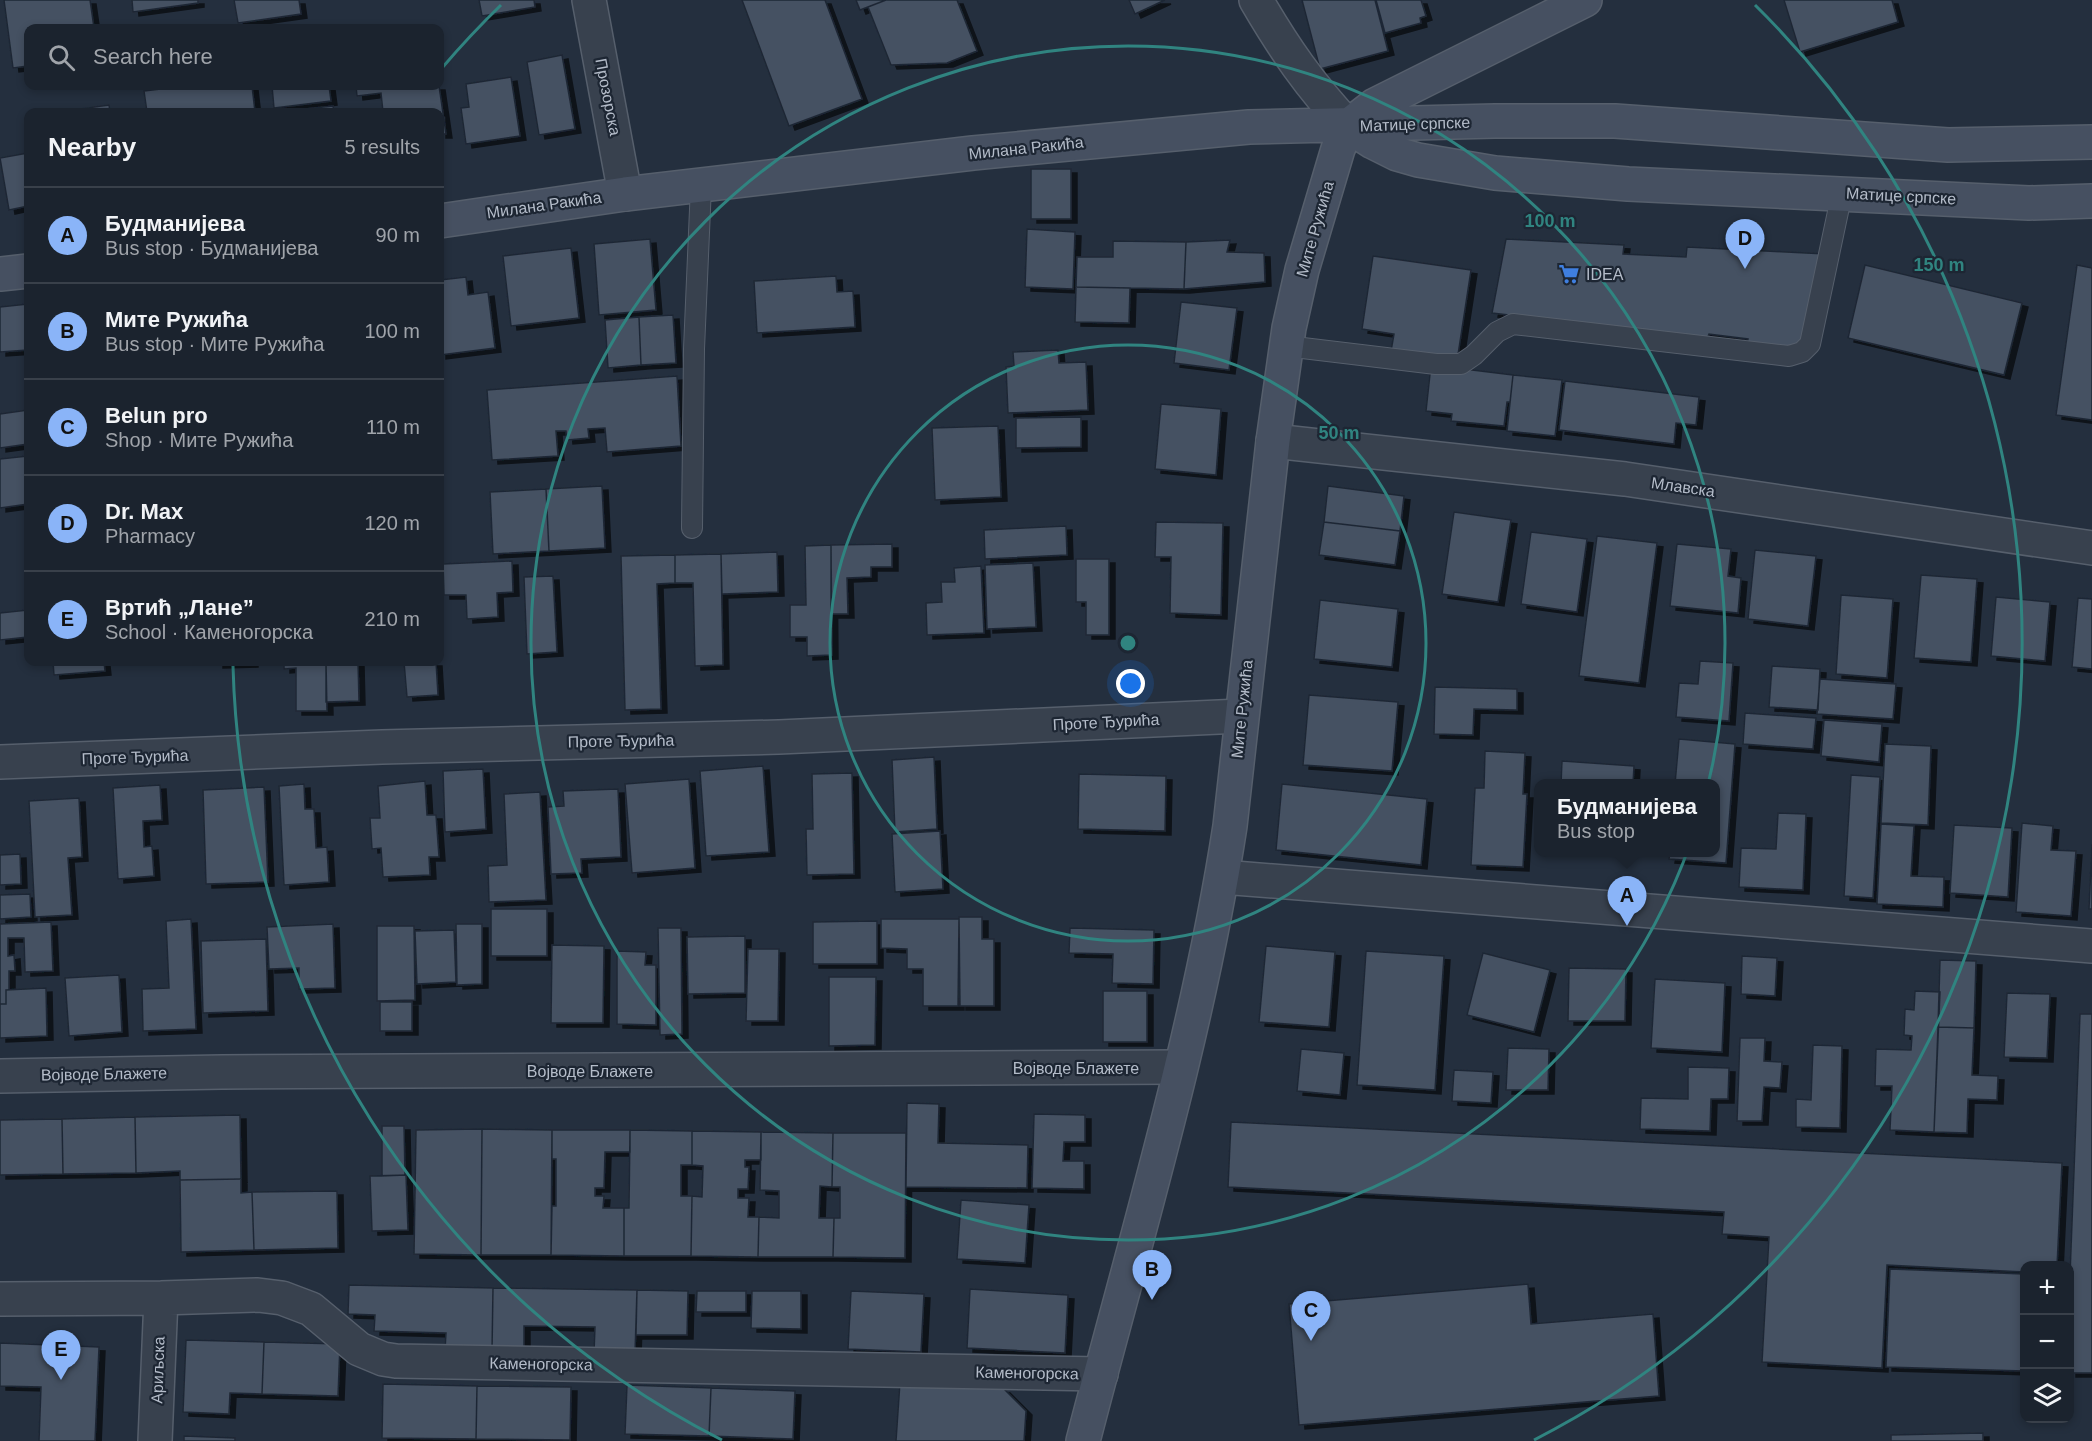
<!DOCTYPE html>
<html lang="en">
<head>
<meta charset="utf-8">
<style>
  :root { --surface:#1b232e; --page:#282f3a; --text:#f1f3f6; --muted:#a0a4aa; --line:#39404a; --accent:#8ab4f8 }
  body { margin:0; font-family:Helvetica,sans-serif; background:var(--page); color:var(--text) }
  .controls { position:absolute; right:18px; bottom:18px; display:grid; overflow:hidden; border-radius:12px; box-shadow:0 3px 9px #0003 }
  .controls button { width:54px; height:54px; display:grid; place-items:center; padding:0; border:0; border-bottom:2px solid var(--line); background:var(--surface); color:var(--text); font:30px sans-serif }
  .you { position:absolute; left:1131px; top:684px; width:21px; height:21px; margin:-15px; border:4px solid #fff; border-radius:50%; background:#1a73e8; box-shadow:0 0 0 9px #1a73e833 }
  .badge { display:grid; place-items:center; width:39px; height:39px; border-radius:50%; background:var(--accent); color:#111; font-size:20px; font-weight:700 }
  .pin { position:absolute; translate:-50% -50px; filter:drop-shadow(0 2px 3px #0008) }
  .pin::after { content:''; position:absolute; top:32px; width:21px; height:18px; background:inherit; clip-path:polygon(0 0,100% 0,50% 100%) }
  .popup { position:absolute; left:1534px; top:779px; width:186px; height:78px; box-sizing:border-box; display:grid; place-content:center; border-radius:12px; background:var(--surface); filter:drop-shadow(0 2px 4px #0005); font-size:20px; white-space:nowrap; color:var(--muted) }
  .popup b { font-size:22px; color:var(--text) }
  .popup::after { content:''; position:absolute; left:50%; top:100%; margin-left:-12px; border:12px solid transparent; border-top-color:var(--surface) }
  .list { margin:0; padding:0; list-style:none }
  h2 { display:flex; justify-content:space-between; align-items:center; height:78px; margin:0; padding:0 24px; font-size:26px }
  h2 small { font-size:20px; font-weight:400; color:var(--muted) }
  .list li { display:grid; grid-template-columns:39px 1fr auto; gap:18px; align-items:center; box-sizing:border-box; height:96px; padding:0 24px; border-top:2px solid var(--line) }
  .list b { display:block; font-size:22px; white-space:nowrap }
  .list p { margin:0; font-size:20px; white-space:nowrap; color:var(--muted) }
  .list em { font-size:20px; font-style:normal; color:var(--muted) }
  .icon { flex:none; width:33px; height:33px; fill:none; stroke:currentColor; stroke-width:2; stroke-linecap:round; stroke-linejoin:round }
  .map { position:relative; flex:none; width:2092px; height:1441px; overflow:hidden }
  .search { position:absolute; background:var(--surface); box-shadow:0 3px 9px #0003; left:24px; top:24px; width:420px; height:66px; display:flex; align-items:center; gap:15px; box-sizing:border-box; padding:0 21px; border-radius:12px; color:var(--muted); font-size:22px }
  .panel { position:absolute; background:var(--surface); box-shadow:0 3px 9px #0003; left:24px; top:108px; width:420px; height:558px; border-radius:12px }
  .map>svg:first-child { display:block }
</style>
</head>
<body>
<div class="map">
<svg width="2092" height="1441" viewBox="0 0 2092 1441">
  <defs>
    <filter id="shadow"><feDropShadow dx="6" dy="4" stdDeviation="0" flood-color="#0009"/></filter>
  </defs>
  <rect width="100%" height="100%" fill="#242f3e"/>
  <path fill="#455162" stroke="#1f2835" stroke-width="1.5" filter="url(#shadow)" d="M4 0H90L94 28H28V66L13 68Z
    M132 0H198V3L133 12Z
    M234 0H299L301 14 238 23Z
    M479 0H534L535 7 482 16Z
    M742 0H825L862 99 789 126Z
    M856 0H886L860 10Z
    M886 0H957L977 51 947 63 891 65 868 7Z
    M1129 0H1165L1135 14Z
    M1302 0H1375L1388 51 1320 69Z
    M1376 0H1421L1426 16 1420 18 1421 23 1385 33Z
    M1784 0H1892L1898 22 1800 52Z
    M562 55 575 129 539 135 527 62Z
    M511 77 520 136 466 144 461 108 469 107 466 84Z
    M186 86H252L255 112H147L144 91Z
    M272 86H329L331 101 274 108Z
    M356 86H439L446 134H440V112H383L381 93 357 96Z
    M109 105 110 112H59Z
    M333 106 334 112H276Z
    M28 153V206L9 210 0 158Z
    M1031 169H1071V219H1031Z
    M1027 229 1075 232 1073 289 1025 287Z
    M650 239 656 310 599 315 594 244Z
    M1506 239 1624 245 1623 254 1686 257 1687 247 1826 254 1800 350 1747 344 1748 339 1709 334 1707 339 1492 313Z
    M1230 240 1227 252 1264 253 1265 282 1184 289 1186 242Z
    M1113 241 1186 242 1184 289 1076 287 1077 257H1113Z
    M571 248 579 318 511 326 503 256Z
    M1373 256 1471 270 1457 361 1391 351 1394 334 1362 329Z
    M1865 265 2022 303 2004 375 1848 338Z
    M2077 265 2092 268V420L2056 415Z
    M836 276 837 292 853 291 855 327 757 333 754 281Z
    M466 277 468 295 488 292 495 348 440 355V280Z
    M1076 287 1130 288 1129 323 1075 322Z
    M1181 302 1237 308 1229 370 1174 363Z
    M28 304V350L0 352V307Z
    M673 315 676 363 641 365 639 317Z
    M639 317 641 365 608 368 605 320Z
    M1058 350 1059 363 1086 362 1088 410 1008 413 1006 367 1014 366 1013 352Z
    M1431 365 1513 375 1510 402H1507L1504 426 1451 421 1452 414 1426 411Z
    M1513 375 1562 380 1555 436 1507 431Z
    M677 376 681 446 607 452 605 428 588 429 589 438 567 440 566 431H556L558 456 492 460 487 390Z
    M1565 381 1699 397 1696 425 1676 423 1674 444 1559 430Z
    M1161 404 1221 409 1216 475 1155 469Z
    M28 410V444L0 448V414Z
    M1081 417V447L1016 448V418Z
    M998 426 1001 497 935 500 932 428Z
    M28 456V504L0 508V459Z
    M602 486 605 548 549 551 546 489Z
    M1328 486 1404 496 1400 531 1324 522Z
    M546 489 549 551 493 554 490 492Z
    M1454 512 1511 520 1498 602 1442 594Z
    M1156 522 1223 523 1221 615 1170 613 1171 557H1155Z
    M1324 522 1400 531 1395 565 1319 555Z
    M1066 526 1067 555 985 559 984 530Z
    M1531 532 1587 539 1577 612 1521 604Z
    M1597 536 1657 543 1639 683 1579 676Z
    M892 544V567H871V577L847 578 848 614H831V545Z
    M1677 544 1731 549 1728 576 1741 578 1738 613 1670 606Z
    M831 545 832 655 807 656V637H790V605H806L805 546Z
    M1755 550 1816 556 1808 626 1748 619Z
    M777 552 778 592 722 594 721 554Z
    M721 554 723 665 695 666 693 583H675V555Z
    M675 555V583L657 584 661 709 625 710 621 556Z
    M1076 559H1109V635H1086V602H1076Z
    M512 561 513 592 497 593 498 617 467 619 466 595H444L443 564Z
    M1033 563 1036 627 987 629 985 565Z
    M981 566 984 633 927 635 926 603 942 602 941 582H955L954 568Z
    M1921 575 1977 579 1971 662 1914 658Z
    M553 576 557 652 527 654 524 577Z
    M1841 595 1893 599 1887 678 1836 674Z
    M1996 597 2050 602 2045 661 1991 656Z
    M2078 598 2092 599V669L2072 667Z
    M1320 600 1398 609 1392 667 1314 659Z
    M28 610V637L0 640V613Z
    M1700 661 1733 663 1729 721 1676 717 1679 683 1698 684Z
    M53 662H104L105 671 54 675Z
    M217 662H252V663L217 664Z
    M284 662H326L327 711H296V668L284 669Z
    M326 662H358L359 701 326 702Z
    M404 662H436L438 695 407 697Z
    M1772 666 1820 669 1818 710 1769 707Z
    M1820 679 1896 684 1893 719 1817 714Z
    M1435 687 1517 689V710L1474 709 1473 735 1434 734Z
    M1309 695 1398 702 1392 771 1303 765Z
    M1745 713 1816 718 1813 749 1743 744Z
    M1824 720 1882 724 1879 762 1821 756Z
    M1679 739 1735 744 1726 863 1669 859 1670 852H1716V784H1675Z
    M1885 744 1931 746 1928 825 1881 823Z
    M1485 751 1525 753 1523 794H1527L1523 867 1471 865 1475 788H1484Z
    M934 757 937 829 895 832 892 760Z
    M1562 761 1634 766 1633 784H1561Z
    M763 766 769 852 706 856 700 771Z
    M483 769 486 829 445 832 443 771Z
    M852 773 854 874 807 875 806 829H813L812 774Z
    M1079 774 1166 776 1165 831 1078 829Z
    M1851 775 1880 777 1873 898 1844 896Z
    M689 779 695 868 632 873 625 784Z
    M425 781 427 815H436L439 857H429L430 875 383 877 381 848 372 849 370 818H380L378 786Z
    M304 784 305 809H314L316 848 327 847 329 882 284 885 279 786Z
    M1282 784 1427 799 1421 865 1276 850Z
    M160 785 162 820 143 821 144 847 152 846 154 876 118 879 113 788Z
    M264 787 268 882 206 884 203 790Z
    M618 789 621 857 581 859 582 873 551 874 548 807 564 806 563 791Z
    M540 792 546 900 489 902 488 866 507 865 504 794Z
    M79 798 82 857 68 858 72 915 35 917 29 801Z
    M1778 813 1806 814 1803 890 1739 887 1741 848 1776 849Z
    M2022 823 2053 826 2051 850 2076 851 2071 916 2016 912Z
    M1881 824 1914 826 1911 876 1944 877 1943 907 1877 904Z
    M1954 825 2012 828 2008 897 1950 893Z
    M940 831 943 889 895 892 892 834Z
    M2092 844V909H2089Z
    M20 854 21 884 0 885V855Z
    M30 894 31 917 0 919V895Z
    M491 909H547V956H491Z
    M959 917H982V939H994V1006H960Z
    M191 919 196 1029 143 1031 142 989 169 988 166 921Z
    M881 919H959L958 1006H923V969H907V949L881 948Z
    M877 921V964H813V922Z
    M51 922 53 971 25 972 24 938H8V956L14 955 15 971H9V990H6V1004H0V924Z
    M333 924 335 988 299 989V968L269 969 267 927Z
    M456 924H482V984L457 985Z
    M377 926H414L415 1000 377 1001Z
    M658 928H681L682 1034 660 1035Z
    M1070 928 1154 930 1153 984 1112 983 1113 954 1069 953Z
    M454 930 456 982 417 984 415 931Z
    M745 936V993L688 994 687 937Z
    M266 939 268 1011 203 1013 201 941Z
    M552 945 604 946 603 1023H551Z
    M1266 946 1335 952 1329 1027 1259 1022Z
    M748 949H779L778 1021H746Z
    M617 951 646 952 645 965H656V1025L617 1024Z
    M1366 951 1444 956 1435 1090 1357 1085Z
    M1483 953 1550 970 1534 1032 1467 1015Z
    M1742 956 1777 958 1775 996 1741 994Z
    M1940 960 1976 961 1974 1028 1938 1027Z
    M1569 968 1626 969 1625 1021H1568Z
    M119 975 122 1032 69 1036 65 978Z
    M829 977H876L875 1045 829 1046Z
    M1655 979 1725 983 1722 1052 1651 1048Z
    M46 988 47 1036 0 1038V1004H6V990Z
    M1103 991H1147V1042H1103Z
    M1915 991 1940 992 1934 1132 1890 1130 1892 1086H1875L1876 1049 1911 1050 1912 1036 1904 1035 1905 1009 1914 1010Z
    M2007 993 2050 994 2047 1058 2004 1057Z
    M380 1002H412V1031H380Z
    M2080 1014H2092V1373H2070V1275Z
    M1938 1027 1974 1028 1972 1075 1998 1076 1997 1100 1968 1099 1967 1133 1934 1132Z
    M1740 1038H1765L1764 1061 1782 1062 1780 1088 1764 1087 1762 1121H1737Z
    M1813 1045 1842 1046 1840 1128 1796 1127V1099L1811 1100Z
    M1508 1048 1549 1049 1548 1090H1506Z
    M1301 1049 1344 1053 1340 1095 1297 1091Z
    M1688 1067 1729 1068 1728 1099H1711L1710 1131 1640 1129 1641 1098 1688 1099Z
    M1454 1070 1493 1072 1491 1103 1452 1101Z
    M907 1103 939 1104 938 1143 1028 1145 1027 1188 906 1187Z
    M1034 1114 1085 1115V1142H1064L1063 1161H1084V1189L1032 1188Z
    M240 1115 241 1179 180 1180V1171L136 1173 135 1117Z
    M135 1117 136 1173 63 1174 62 1119Z
    M62 1119 63 1174 0 1175V1120Z
    M1231 1122 2062 1163 2057 1266H2024V1272L1887 1265 1882 1368 1762 1362 1769 1237 1722 1234 1724 1212 1228 1187Z
    M382 1126H404L405 1175 382 1176Z
    M482 1129 552 1130 551 1255H481Z
    M482 1129 481 1255 414 1254 416 1130Z
    M552 1130H630V1152H605L604 1188H595V1196H604L603 1208H624V1256L551 1255 552 1206H556V1159H552Z
    M630 1130 692 1131V1165H681V1196H692L691 1256H624V1208H629Z
    M692 1131 761 1132V1160H745V1167H749L748 1189H738V1198H749L748 1217H759L758 1257 691 1256 692 1196 702 1197 703 1166 692 1165Z
    M761 1132 833 1133 832 1187 820 1186 819 1218H834L833 1257H758L759 1217 779 1218V1191L760 1190Z
    M833 1133H906L905 1258 833 1257 834 1218H840V1187H832Z
    M406 1175 408 1230 372 1231 370 1176Z
    M241 1179V1193L252 1192 254 1250 181 1252 180 1180Z
    M337 1191 338 1248 254 1250 252 1192Z
    M961 1200 1029 1205 1025 1263 957 1259Z
    M1890 1269 2024 1274V1371L1886 1367Z
    M1528 1284 1531 1324 1653 1314 1659 1396 1299 1425 1289 1304Z
    M349 1285 493 1288 492 1351 445 1350 446 1333 374 1331 375 1315 348 1314Z
    M493 1288 637 1290 635 1353 594 1352 595 1327 524 1326V1351H492Z
    M970 1289 1068 1295 1065 1353 967 1348Z
    M637 1290 688 1291 687 1335H636Z
    M697 1291H746V1312H696Z
    M752 1291H801V1329L751 1328Z
    M851 1291 924 1294 921 1352 848 1349Z
    M186 1340 264 1342 262 1394 230 1393 229 1414 183 1412Z
    M264 1342 340 1344 338 1396 262 1394Z
    M0 1343 99 1347 95 1441H39L41 1387 0 1386Z
    M900 1382 1004 1389 1026 1411 1024 1441H896Z
    M383 1384 477 1386 476 1439 382 1438Z
    M627 1385 711 1388 709 1436 625 1434Z
    M477 1386 571 1387 570 1440 476 1439Z
    M711 1388 795 1391 793 1439 709 1436Z
    M1983 1433V1441H1891V1435Z
    M184 1436 235 1438V1441H184Z"/>
  <g fill="none" stroke-linecap="round" stroke-linejoin="round">
    <g stroke="#565f6c" stroke-width="22">
      <path id="lane" d="M1286 346 1436 364H1461L1474 355 1497 332 1513 324 1789 356 1802 352 1810 344 1842 193
        M692 528 694 349 701 186"/>
    </g>
    <g stroke="#565f6c" stroke-width="36">
      <path id="street" d="M589 0 625 194
        M1256 0C1284 48 1310 86 1348 126
        M1273 441 1625 479 2092 548
        M0 762 382 747 779 737 1241 716
        M1222 877 2092 946
        M0 1076 222 1072 1180 1067
        M0 1299 161 1298 258 1295 282 1298 311 1309 359 1349 383 1359 396 1361 1101 1374
        M155 1441 161 1298"/>
    </g>
    <g stroke="#565f6c" stroke-width="36">
      <path id="secondary" d="M1348 126 1373 142 1397 154 1418 160 1495 173 1628 184 2029 203 2092 201
        M440 221 625 194 973 153 1249 127 1495 121H1615L1948 145 2092 142
        M0 274 28 271
        M1083 1441C1136 1237 1198 1034 1230 826L1273 441 1289 328 1302 270 1338 149 1348 126 1375 105 1585 0"/>
    </g>
    <use href="#lane" stroke="#38414e" stroke-width="20"/>
    <use href="#street" stroke="#38414e" stroke-width="33"/>
    <use href="#secondary" stroke="#465061" stroke-width="33"/>
  </g>
  <g fill="none" stroke="#308480" stroke-width="3">
    <circle cx="1128" cy="643" r="298"/>
    <circle cx="1128" cy="643" r="597"/>
    <path d="M722 1440A895 895 0 0 1 233 666M442 68A895 895 0 0 1 501 5M1755 5A895 895 0 0 1 1534 1440"/>
  </g>
  <defs>
    <g id="supermarket-bare" transform="scale(1.62)"><path d="M-6-5.5h2.5l.6 2H6L4.5 2H-2.5L-4.4-4H-6ZM-1.5 3.2a1.3 1.3 0 1 0 .1 0ZM3 3.2a1.3 1.3 0 1 0 .1 0Z" fill="#3f7fe0" stroke="#1d2633" stroke-width="2.5" paint-order="stroke"/></g>
  </defs>
  <g fill-rule="evenodd">
    <use href="#supermarket-bare" x="1569" y="274"/>
  </g>
  <g text-anchor="middle" dominant-baseline="central" stroke-width="4.5" stroke-linejoin="round" paint-order="stroke">
    <g font-size="16" fill="#b4bcc9" stroke="#1d2633">
      <text transform="translate(608 97) rotate(79)">Прозорска</text>
      <text transform="translate(1415 124) rotate(-2)">Матице српске</text>
      <text transform="translate(1026 148) rotate(-6)">Милана Ракића</text>
      <text transform="translate(1901 196) rotate(3)">Матице српске</text>
      <text transform="translate(544 205) rotate(-8)">Милана Ракића</text>
      <text transform="translate(1315 229) rotate(-74)">Мите Ружића</text>
      <text transform="translate(1683 487) rotate(8)">Млавска</text>
      <text transform="translate(1242 709) rotate(-84)">Мите Ружића</text>
      <text transform="translate(1106 722) rotate(-3)">Проте Ђурића</text>
      <text transform="translate(621 741) rotate(-1)">Проте Ђурића</text>
      <text transform="translate(135 757) rotate(-2)">Проте Ђурића</text>
      <text x="1076" y="1068">Војводе Блажете</text>
      <text x="590" y="1071">Војводе Блажете</text>
      <text transform="translate(104 1074) rotate(-1)">Војводе Блажете</text>
      <text transform="translate(541 1364) rotate(1)">Каменогорска</text>
      <text transform="translate(158 1370) rotate(-88)">Ариљска</text>
      <text transform="translate(1027 1373) rotate(1)">Каменогорска</text>
    </g>
    <g font-size="16" fill="#b4bcc9" stroke="#1d2633" text-anchor="start">
      <text x="1586" y="274">IDEA</text>
    </g>
  </g>
  <circle cx="1128" cy="643" r="9" fill="#308480" stroke="#1d2633" stroke-width="3"/>
  <g font-size="18" text-anchor="middle" font-weight="bold" fill="#308480" stroke="#1d2633" stroke-width="4.5" stroke-linejoin="round" paint-order="stroke">
    <text x="1550" y="227">100 m</text>
    <text x="1939" y="271">150 m</text>
    <text x="1339" y="439">50 m</text>
  </g>
</svg>
<div class="controls">
<button>+</button>
<button>−</button>
<button><svg class="icon" aria-label="layers" viewBox="0 0 24 24"><path d="M12 4l9 5-9 5-9-5zM3 14l9 5 9-5"/></svg></button>
</div>
<div class="you"></div>
<div class="pin badge" style="left:1627px;top:926px">A</div>
<div class="popup"><b>Будманијева</b>Bus stop</div>
<div class="pin badge" style="left:1152px;top:1300px">B</div>
<div class="pin badge" style="left:1311px;top:1341px">C</div>
<div class="pin badge" style="left:1745px;top:269px">D</div>
<div class="pin badge" style="left:61px;top:1380px">E</div>
<div class="search"><svg class="icon" aria-label="search" viewBox="0 0 24 24"><circle cx="10" cy="10" r="6"/><path d="M15 15l6 6"/></svg>Search here</div>
<section class="panel">
<h2>Nearby<small>5 results</small></h2>
<ul class="list">
<li><span class="badge">A</span><div><b>Будманијева</b><p>Bus stop · Будманијева</p></div><em>90 m</em></li>
<li><span class="badge">B</span><div><b>Мите Ружића</b><p>Bus stop · Мите Ружића</p></div><em>100 m</em></li>
<li><span class="badge">C</span><div><b>Belun pro</b><p>Shop · Мите Ружића</p></div><em>110 m</em></li>
<li><span class="badge">D</span><div><b>Dr. Max</b><p>Pharmacy</p></div><em>120 m</em></li>
<li><span class="badge">E</span><div><b>Вртић „Лане”</b><p>School · Каменогорска</p></div><em>210 m</em></li>
</ul>
</section>
</div>
</body>
</html>
